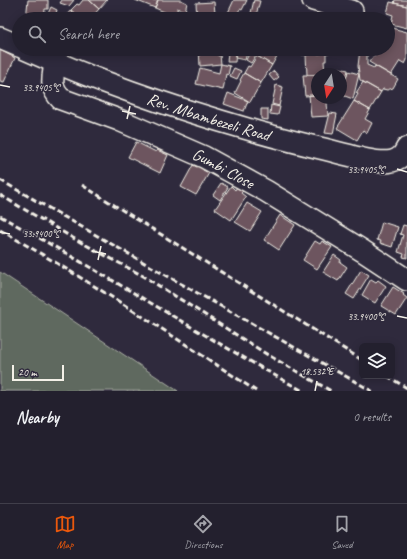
<!DOCTYPE html>
<html lang="en">
<head>
<meta charset="utf-8">
<style>
  :root { --surface:#23202e; --page:#2f2d3a; --text:#f1f3f6; --muted:#a3a3aa; --line:#403e4a; --accent:#ea580c }
  body { margin:0; font-family:Caveat,sans-serif; background:var(--page); color:var(--text) }
  .controls { position:absolute; right:12px; bottom:12px; display:grid; overflow:hidden; border-radius:6px; box-shadow:0 2px 10px #0003 }
  .controls button { width:36px; height:36px; display:grid; place-items:center; padding:0; border:0; border-bottom:1px solid var(--line); background:var(--surface); color:var(--text); font:20px sans-serif }
  .compass { position:absolute; left:311px; top:68px; width:36px; height:36px; border-radius:50%; background:var(--surface); box-shadow:0 2px 10px #0003; rotate:192deg }
  .scale { position:absolute; left:12px; bottom:10px; width:52px; box-sizing:border-box; padding-left:4px; border:2px solid #f4f1e8; border-top:0; font-size:11px; line-height:14px; white-space:nowrap; color:#f4f1e8; -webkit-text-stroke:3px #2f2a3d; paint-order:stroke }
  .list { margin:0; padding:0; list-style:none }
  h2 { display:flex; justify-content:space-between; align-items:center; height:52px; margin:0; padding:0 16px; font-size:17px }
  h2 small { font-size:13px; font-weight:400; color:var(--muted) }
  .icon { flex:none; width:22px; height:22px; fill:none; stroke:currentColor; stroke-width:2; stroke-linecap:round; stroke-linejoin:round }
  .map { position:relative; flex:none; width:407px; height:391px; overflow:hidden }
  .search { position:absolute; background:var(--surface); box-shadow:0 2px 10px #0003; left:12px; right:12px; top:12px; height:44px; display:flex; align-items:center; gap:10px; box-sizing:border-box; padding:0 14px; border-radius:22px; color:var(--muted); font-size:15px }
  .sheet { height:112px; background:var(--surface) }
  nav { display:flex; justify-content:space-around; align-items:center; box-sizing:border-box; height:56px; border-top:1px solid var(--line); background:var(--surface); font-size:11px; color:var(--muted) }
  nav a { display:grid; justify-items:center; gap:2px }
  nav .on { color:var(--accent) }
  .map>svg:first-child { display:block }
</style>
</head>
<body>
<div class="map">
<svg width="407" height="391" viewBox="0 0 407 391">
  <rect width="100%" height="100%" fill="#2f2a3d"/>
  <filter id="ink" filterUnits="userSpaceOnUse"><feTurbulence type="fractalNoise" baseFrequency=".025" numOctaves="2"/><feDisplacementMap in="SourceGraphic" scale="8" xChannelSelector="R" yChannelSelector="G"/><feConvolveMatrix kernelMatrix="1 2 1 2 8 2 1 2 1" color-interpolation-filters="sRGB"/></filter>
  <g filter="url(#ink)">
    <path fill="#5e695e" stroke="#a9ada3" d="M0 272 178 391H0Z"/>
    <path fill="#6d555e" stroke="#f4f1e8" d="M28 0H48V9H45L44 19H26Z
      M62 0H74L69 6 60 3Z
      M83 0H89L99 9 90 19H81L71 10 77 4 79 5Z
      M89 0H107L99 9Z
      M135 0H158L155 8Z
      M158 0H181L187 3 185 11 177 8V10L183 12 181 19 174 18V16L155 8Z
      M234 0H247L242 10 240 9 234 19H225Z
      M254 0 260 1 256 15 251 13Z
      M395 0H407V6L394 3Z
      M214 2 215 14H217L218 19H197L196 3Z
      M390 2 407 6V28L391 24 393 15 387 13Z
      M51 7 57 10 54 19 46 18Z
      M71 10 81 19H66L67 18 65 17Z
      M388 27 407 32V60L405 64 400 61 391 75 369 62 379 49H388Z
      M199 49H217L218 56 220 55 221 64 200 66Z
      M238 49H248L245 60 235 58Z
      M260 49H281L272 65 257 56Z
      M301 49H328L329 53 302 55Z
      M360 49H367V65L374 68 375 66 398 79 393 88 387 90 383 89 381 92 360 80 358 66Z
      M0 50 15 58 4 82 0 81Z
      M228 52H236L235 62H227Z
      M250 52 256 55 251 63 246 60Z
      M326 53V61H324L325 74 307 75 306 55Z
      M257 56 272 65 261 83 244 73 248 66 250 67Z
      M221 64 230 66 228 75 226 74 223 90 196 84 200 68 219 73Z
      M234 68 241 71 237 79 230 76Z
      M339 68 348 70 346 78 341 77V74H337Z
      M274 71 279 77 274 81 269 75Z
      M348 71 359 74 353 99 342 95Z
      M244 73 261 83 250 102 235 93 241 81 240 80Z
      M303 75H317V95L305 96Z
      M363 82 381 92 370 110 354 101 358 94 356 93Z
      M276 85 283 87 279 106 272 104Z
      M228 93 248 101 244 111 224 104Z
      M309 95H317V98H329V102L327 103 328 116 311 117Z
      M354 101 370 110 365 119 372 123 367 133 363 130 357 140 337 128Z
      M271 105 280 107 278 115 270 114Z
      M261 109H268V120L261 119Z
      M330 113 337 114 333 134 325 133Z
      M136 142 156 152 157 150 168 155 160 173 128 157Z
      M199 164 204 167 203 170 209 173 196 195 181 187 193 165 197 167Z
      M221 183 228 187 220 200 213 195Z
      M231 186 235 190 237 187 243 191 241 193 246 197 231 220 215 209Z
      M247 203 262 212 250 231 235 222Z
      M280 215 295 225 279 250 264 240Z
      M382 222 398 227 392 247 380 243 381 241 377 240Z
      M403 225 407 226V258L403 257 404 254 398 252 403 235 400 234Z
      M315 241 320 244 322 241 332 247 317 269 303 260Z
      M334 255 341 260 340 262 347 267 338 281 323 272Z
      M361 270 369 275 354 299 346 294Z
      M371 279 376 282 378 280 386 286 375 303 362 295Z
      M393 287 404 294 403 295 407 298 396 315 381 306Z"/>
    <g fill="none" stroke-linecap="round" stroke-linejoin="round">
      <g stroke="#f4f1e8" stroke-width="24">
        <g id="minor">
          <path d="M313 0 352 11"/>
          <path d="M0 38 19 46"/>
          <path id="s1" d="M25 49C98 82 174 108 251 130 288 141 326 149 363 159 374 161 389 165 399 158 403 156 405 151 407 148"/>
          <path id="s2" d="M55 63C53 78 49 87 61 99L119 120 204 157 266 191 363 251 407 280"/>
        </g>
      </g>
      <use href="#minor" stroke="#2f2a3d" stroke-width="21"/>
      <path stroke="#f4f1e8" stroke-width="3" stroke-dasharray="6 3" stroke-linecap="butt" d="M0 180 176 281 372 391
        M82 185 362 360
        M0 195 73 238 145 277 268 355 331 391
        M0 216C102 272 201 335 303 391
        M0 230C88 280 172 335 256 391
        M387 376 407 388"/>
    </g>
  </g>
  <path fill="none" stroke="#f4f1e8" stroke-width="1.5" d="M0 85 10 87M122 111 136 114M127 119 130 106M397 169 407 172M0 232 10 234M92 251 106 254M98 260 101 246M397 316 407 318M315 391 317 381"/>
  <g text-anchor="middle" dominant-baseline="central" stroke-width="3" stroke-linejoin="round" paint-order="stroke">
    <g font-size="17" fill="#f4f1e8" stroke="#2f2a3d">
      <text stroke="none"><textPath href="#s1" startOffset="196">Rev. Mbambezeli Road</textPath></text>
      <text stroke="none"><textPath href="#s2" startOffset="215">Gumbi Close</textPath></text>
    </g>
  </g>
  <g font-size="10" text-anchor="middle" fill="#f4f1e8" stroke="#2f2a3d" stroke-width="3" stroke-linejoin="round" paint-order="stroke">
    <text x="41" y="91">33.9405°S</text>
    <text x="366" y="173">33.9405°S</text>
    <text x="41" y="237">33.9400°S</text>
    <text x="366" y="320">33.9400°S</text>
    <text x="317" y="375">18.532°E</text>
  </g>
</svg>
<div class="controls">
<button><svg class="icon" aria-label="layers" viewBox="0 0 24 24"><path d="M12 4l9 5-9 5-9-5zM3 14l9 5 9-5"/></svg></button>
</div>
<svg class="compass" viewBox="-18 -18 36 36"><path d="M0-13l5 13h-10z" fill="#e53935"/><path d="M0 13l5-13h-10z" fill="#a3a3aa"/></svg>
<div class="scale">20 m</div>
<div class="search"><svg class="icon" aria-label="search" viewBox="0 0 24 24"><circle cx="10" cy="10" r="6"/><path d="M15 15l6 6"/></svg>Search here</div>
</div>
<section class="sheet">
<h2>Nearby<small>0 results</small></h2>
<ul class="list">
</ul>
</section>
<nav>
<a class="on"><svg class="icon" aria-label="map" viewBox="0 0 24 24"><path d="M3 6l6-2 6 2 6-2v14l-6 2-6-2-6 2zM9 4v14M15 6v14"/></svg>Map</a>
<a><svg class="icon" aria-label="directions" viewBox="0 0 24 24"><path d="M12 3l9 9-9 9-9-9zM9 14v-3h6M13 9l2 2-2 2"/></svg>Directions</a>
<a><svg class="icon" aria-label="saved" viewBox="0 0 24 24"><path d="M7 4h10v16l-5-4-5 4z"/></svg>Saved</a>
</nav>
</body>
</html>
